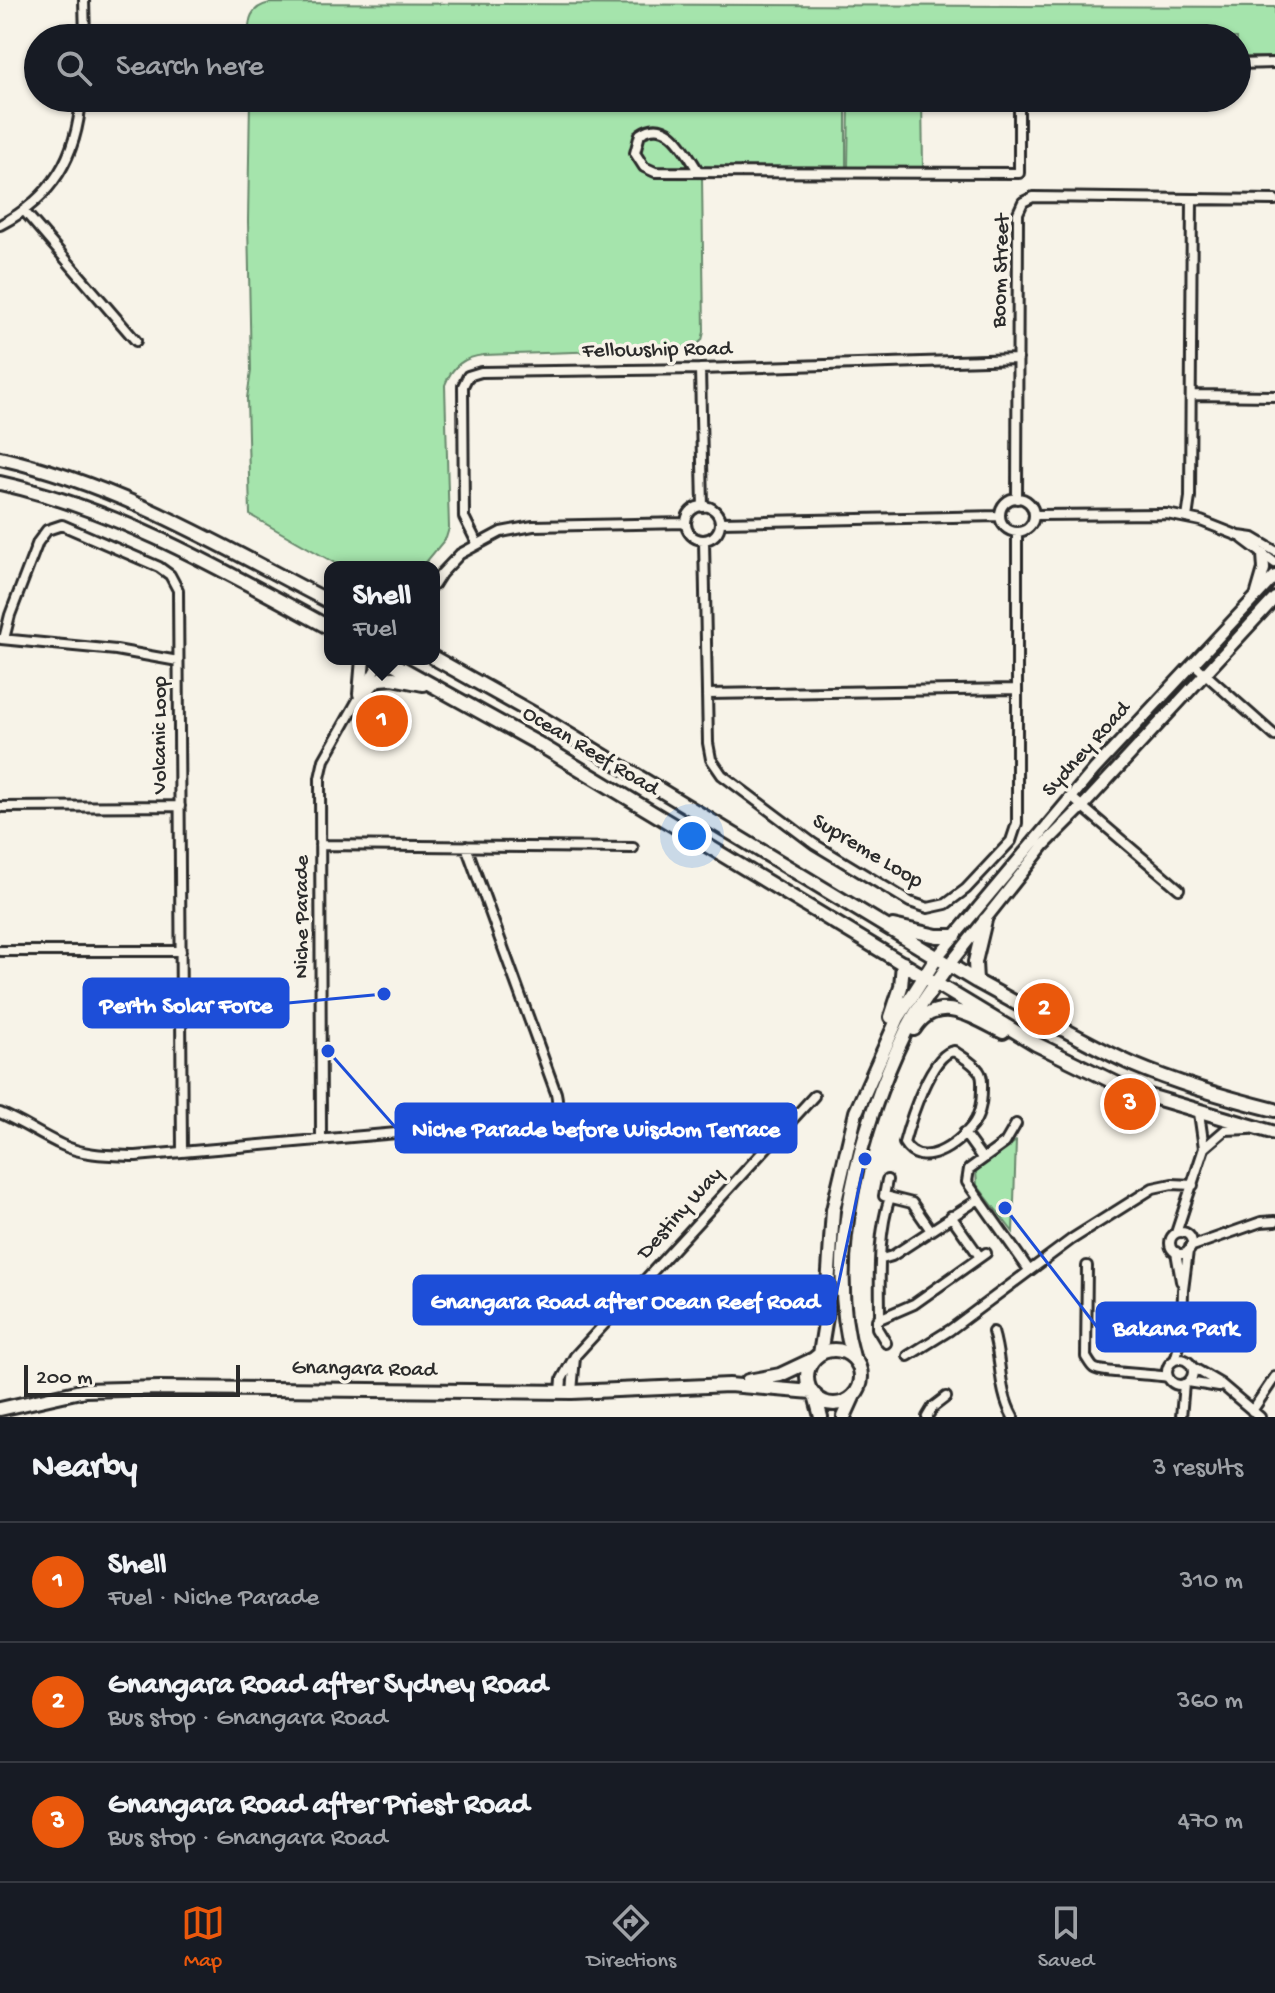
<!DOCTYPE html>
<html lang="en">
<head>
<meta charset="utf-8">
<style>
  :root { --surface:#171b24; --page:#242831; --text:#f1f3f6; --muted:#9ea1a6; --line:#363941; --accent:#ea580c }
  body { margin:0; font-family:"Gochi Hand",sans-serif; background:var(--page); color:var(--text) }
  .scale { position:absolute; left:24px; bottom:20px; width:216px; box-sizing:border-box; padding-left:8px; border:4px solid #2b2b2b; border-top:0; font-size:22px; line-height:28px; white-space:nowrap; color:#2b2b2b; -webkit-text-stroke:6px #f7f3e8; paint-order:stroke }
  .you { position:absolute; left:692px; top:836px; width:28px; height:28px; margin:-20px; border:6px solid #fff; border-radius:50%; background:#1a73e8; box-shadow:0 0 0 12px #1a73e833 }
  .badge { display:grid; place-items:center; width:52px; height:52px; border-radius:50%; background:var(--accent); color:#fff; font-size:26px; font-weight:700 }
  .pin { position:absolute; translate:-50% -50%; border:4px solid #fff; box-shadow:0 2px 8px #0006 }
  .popup { position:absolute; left:324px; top:561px; width:116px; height:104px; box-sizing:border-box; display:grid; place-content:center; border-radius:16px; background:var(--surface); filter:drop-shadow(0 2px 6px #0005); font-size:26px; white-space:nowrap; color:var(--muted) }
  .popup b { font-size:30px; color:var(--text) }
  .popup::after { content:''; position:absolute; left:50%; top:100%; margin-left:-16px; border:16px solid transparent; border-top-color:var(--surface) }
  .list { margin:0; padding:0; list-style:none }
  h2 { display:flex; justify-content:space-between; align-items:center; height:104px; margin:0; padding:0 32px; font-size:34px }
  h2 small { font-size:26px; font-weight:400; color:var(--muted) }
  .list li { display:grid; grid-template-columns:52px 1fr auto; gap:24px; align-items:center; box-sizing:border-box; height:120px; padding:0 32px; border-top:2px solid var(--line) }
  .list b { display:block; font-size:30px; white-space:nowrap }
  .list p { margin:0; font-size:26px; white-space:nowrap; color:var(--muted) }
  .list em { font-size:26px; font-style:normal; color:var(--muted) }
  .icon { flex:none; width:44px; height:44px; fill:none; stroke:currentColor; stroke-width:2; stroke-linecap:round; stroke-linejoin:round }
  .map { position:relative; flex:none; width:1275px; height:1417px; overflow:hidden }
  .search { position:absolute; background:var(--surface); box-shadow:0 2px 6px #0004; left:24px; right:24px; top:24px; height:88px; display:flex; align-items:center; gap:20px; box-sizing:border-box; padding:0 28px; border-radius:44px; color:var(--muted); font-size:30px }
  .sheet { height:464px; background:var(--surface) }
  nav { display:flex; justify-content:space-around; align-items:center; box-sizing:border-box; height:112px; border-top:2px solid var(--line); background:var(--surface); font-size:22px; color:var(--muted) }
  nav a { display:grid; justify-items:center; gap:4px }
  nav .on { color:var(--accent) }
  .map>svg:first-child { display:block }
</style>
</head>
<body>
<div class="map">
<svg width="1275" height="1417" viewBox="0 0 1275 1417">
  <rect width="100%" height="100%" fill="#f7f3e8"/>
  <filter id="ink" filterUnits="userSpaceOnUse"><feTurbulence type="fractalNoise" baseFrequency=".0125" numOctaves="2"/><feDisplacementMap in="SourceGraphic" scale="16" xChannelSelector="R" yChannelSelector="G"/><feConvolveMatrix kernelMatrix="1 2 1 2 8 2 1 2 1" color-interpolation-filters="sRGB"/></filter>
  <g filter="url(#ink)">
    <path fill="#a5e4ac" stroke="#68886c" stroke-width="2" d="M270 3 1275 7V57H1237V38H249C248 20 250 7 270 3Z
      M250 98H846V177L702 176 704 332 702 340 694 348 484 355C464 357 452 366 445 385L449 528 446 538 422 567H342L250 515 247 398 251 371 248 221Z
      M849 98H922L923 168H848Z
      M1016 1141 1013 1232 977 1185 976 1171Z"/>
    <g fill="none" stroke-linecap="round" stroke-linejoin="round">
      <g stroke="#2b2b2b" stroke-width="14">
        <path id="minor" d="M84 0 85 38
          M1237 64 1275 63
          M699 172C686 153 669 114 640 134L635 153 644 167 655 172 1019 173V98
          M25 212 136 341
          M0 225C52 198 77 157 81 98
          M700 369 703 507
          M1191 395 1275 396
          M1000 515a17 17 0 1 1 34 0a17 17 0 1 1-34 0Z
          M1017 499 1018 213 1023 202 1033 197 1275 200
          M686 523a17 17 0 1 1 34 0a17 17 0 1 1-34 0Z
          M1034 515 1167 514 1201 521 1239 536 1253 538 1275 551
          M1187 518 1190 497 1192 199
          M721 522 999 516
          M1243 539 1275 563
          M704 541 708 743 711 759 722 775 814 844 910 902 928 908 946 904 966 889 1011 841 1017 823V533
          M477 543 464 517 463 386 468 376 481 372 700 369 1018 359
          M434 585 441 574 460 554 501 532 533 526 686 523
          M1 639 116 650 178 661
          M4 639 10 615 38 542 47 530 62 525 159 567 170 575 178 590 182 1151
          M1194 664 1275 736
          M707 694 1017 689
          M359 701 380 679 393 659
          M1071 797 1179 889
          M0 807 180 806
          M320 845 633 848
          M0 951H181
          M954 1051C962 1057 973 1062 979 1071 983 1076 982 1083 982 1089 982 1101 980 1116 972 1126 958 1144 921 1172 904 1143 910 1121 931 1053 954 1051Z
          M0 1113C22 1122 40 1135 62 1145 85 1156 111 1155 136 1156L544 1120C557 1113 559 1106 556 1093L466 846
          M1016 1124 1005 1143 969 1169 967 1182 1029 1270
          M964 1133 982 1158
          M321 1139 320 778 324 760 381 659
          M1204 1148 1225 1130 1249 1129
          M887 1180 884 1196 912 1203 930 1229
          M951 1216 980 1257
          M1170 1243a11 11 0 1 1 22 0a11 11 0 1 1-22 0Z
          M1176 1233 1204 1148 1199 1113
          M1190 1247 1261 1222 1275 1221
          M1176 1252 1181 1281
          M882 1259 892 1256 979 1199
          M1087 1266 1086 1357C1088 1360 1091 1366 1094 1368 1100 1373 1154 1374 1168 1377
          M880 1319C880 1279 877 1236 890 1197
          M993 1332C1002 1361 998 1390 1013 1417
          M886 1343 877 1328V1320L914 1304 986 1253
          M908 1356 950 1330 1072 1239 1153 1188 1172 1184 1193 1185
          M1167 1372a13 13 0 1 1 26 0a13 13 0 1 1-26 0Z
          M1175 1360 1182 1336 1183 1290 1188 1251
          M1192 1367 1221 1384 1260 1417
          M1188 1382 1219 1387
          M561 1392 562 1379 575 1356 814 1096
          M572 1392 575 1357
          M1252 1411 1275 1377
          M927 1417 933 1407 946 1397
          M1181 1417 1184 1384"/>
      </g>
      <g stroke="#2b2b2b" stroke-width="16">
        <path id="tertiary" d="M1257 593 1264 569 1263 554
          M937 957 1094 770 1275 576
          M949 965 1044 845 1082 807 1275 598"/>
      </g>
      <g stroke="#2b2b2b" stroke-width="18">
        <path id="primary" d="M0 458C122 486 221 546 330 602
          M0 483C118 509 225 571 330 628
          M434 658 543 719 976 981C1028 1009 1080 1041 1134 1065 1179 1084 1227 1098 1275 1110
          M385 659 537 743 1036 1044 1132 1091 1275 1133
          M380 679 393 678 423 684
          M360 694 363 659
          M893 926 937 936H955
          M976 981 975 962 985 920
          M891 1017 901 987 903 963
          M914 1029C937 992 973 1017 1003 1032
          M807 1377a27 27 0 1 1 54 0a27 27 0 1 1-54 0Z
          M820 1354 826 1317 833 1210 856 1112 898 1018 937 957
          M853 1357C824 1256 861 1124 906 1031 917 1008 934 986 949 965
          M748 1381 780 1375 814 1359
          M815 1395 821 1417
          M0 1409 85 1390 160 1388 572 1392 729 1385 812 1392
          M844 1417 854 1395"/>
      </g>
      <use href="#minor" stroke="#f7f3e8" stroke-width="8"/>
      <use href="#tertiary" stroke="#f7f3e8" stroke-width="10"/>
      <use href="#primary" stroke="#f7f3e8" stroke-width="12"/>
    </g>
  </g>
  <g text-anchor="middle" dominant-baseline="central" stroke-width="7" stroke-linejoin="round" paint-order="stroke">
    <g font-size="22" fill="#2b2b2b" stroke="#f7f3e8">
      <text transform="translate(1002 271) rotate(-88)">Boom Street</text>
      <text transform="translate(657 351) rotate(-1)">Fellowship Road</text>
      <text transform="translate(161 735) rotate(-90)">Volcanic Loop</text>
      <text transform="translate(1087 750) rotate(-48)">Sydney Road</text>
      <text transform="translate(590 752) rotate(31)">Ocean Reef Road</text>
      <text transform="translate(867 852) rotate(31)">Supreme Loop</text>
      <text transform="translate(303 917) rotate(-90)">Niche Parade</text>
      <text transform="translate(681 1214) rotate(-48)">Destiny Way</text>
      <text transform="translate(364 1370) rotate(1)">Gnangara Road</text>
    </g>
  </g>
  <path fill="none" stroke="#1d4ed8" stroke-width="3" d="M384 994L288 1003M328 1051L396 1128M865 1159L835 1300M1005 1208L1097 1327"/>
  <g fill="#1d4ed8" stroke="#f7f3e8" stroke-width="3">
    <circle cx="384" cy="994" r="8"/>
    <circle cx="328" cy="1051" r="8"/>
    <circle cx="865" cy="1159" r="8"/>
    <circle cx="1005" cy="1208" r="8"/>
  </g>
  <g fill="#1d4ed8" stroke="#1d4ed8" stroke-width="3">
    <rect x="84" y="979" width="204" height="48" rx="8"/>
    <rect x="396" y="1104" width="400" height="48" rx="8"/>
    <rect x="414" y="1276" width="421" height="48" rx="8"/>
    <rect x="1097" y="1303" width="158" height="48" rx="8"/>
  </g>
  <g font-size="24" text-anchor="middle" font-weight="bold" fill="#fff">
    <text x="186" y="1012">Perth Solar Force</text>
    <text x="596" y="1136">Niche Parade before Wisdom Terrace</text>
    <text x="625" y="1308">Gnangara Road after Ocean Reef Road</text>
    <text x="1176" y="1335">Bakana Park</text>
  </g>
</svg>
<div class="scale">200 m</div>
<div class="you"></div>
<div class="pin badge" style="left:382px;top:721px">1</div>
<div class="popup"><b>Shell</b>Fuel</div>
<div class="pin badge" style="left:1044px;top:1009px">2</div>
<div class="pin badge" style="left:1130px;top:1104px">3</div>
<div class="search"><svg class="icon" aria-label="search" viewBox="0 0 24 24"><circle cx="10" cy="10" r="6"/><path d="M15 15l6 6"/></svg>Search here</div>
</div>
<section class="sheet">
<h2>Nearby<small>3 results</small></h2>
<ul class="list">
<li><span class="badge">1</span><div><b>Shell</b><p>Fuel · Niche Parade</p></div><em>310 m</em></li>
<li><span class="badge">2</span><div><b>Gnangara Road after Sydney Road</b><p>Bus stop · Gnangara Road</p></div><em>360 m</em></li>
<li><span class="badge">3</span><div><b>Gnangara Road after Priest Road</b><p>Bus stop · Gnangara Road</p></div><em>470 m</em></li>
</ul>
</section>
<nav>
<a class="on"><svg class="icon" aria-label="map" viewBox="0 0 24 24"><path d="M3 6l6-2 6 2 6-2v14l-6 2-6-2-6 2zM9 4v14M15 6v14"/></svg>Map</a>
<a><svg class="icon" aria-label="directions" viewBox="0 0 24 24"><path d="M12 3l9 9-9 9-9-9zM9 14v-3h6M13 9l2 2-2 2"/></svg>Directions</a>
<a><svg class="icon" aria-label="saved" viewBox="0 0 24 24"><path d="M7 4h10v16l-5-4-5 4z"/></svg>Saved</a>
</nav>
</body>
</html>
